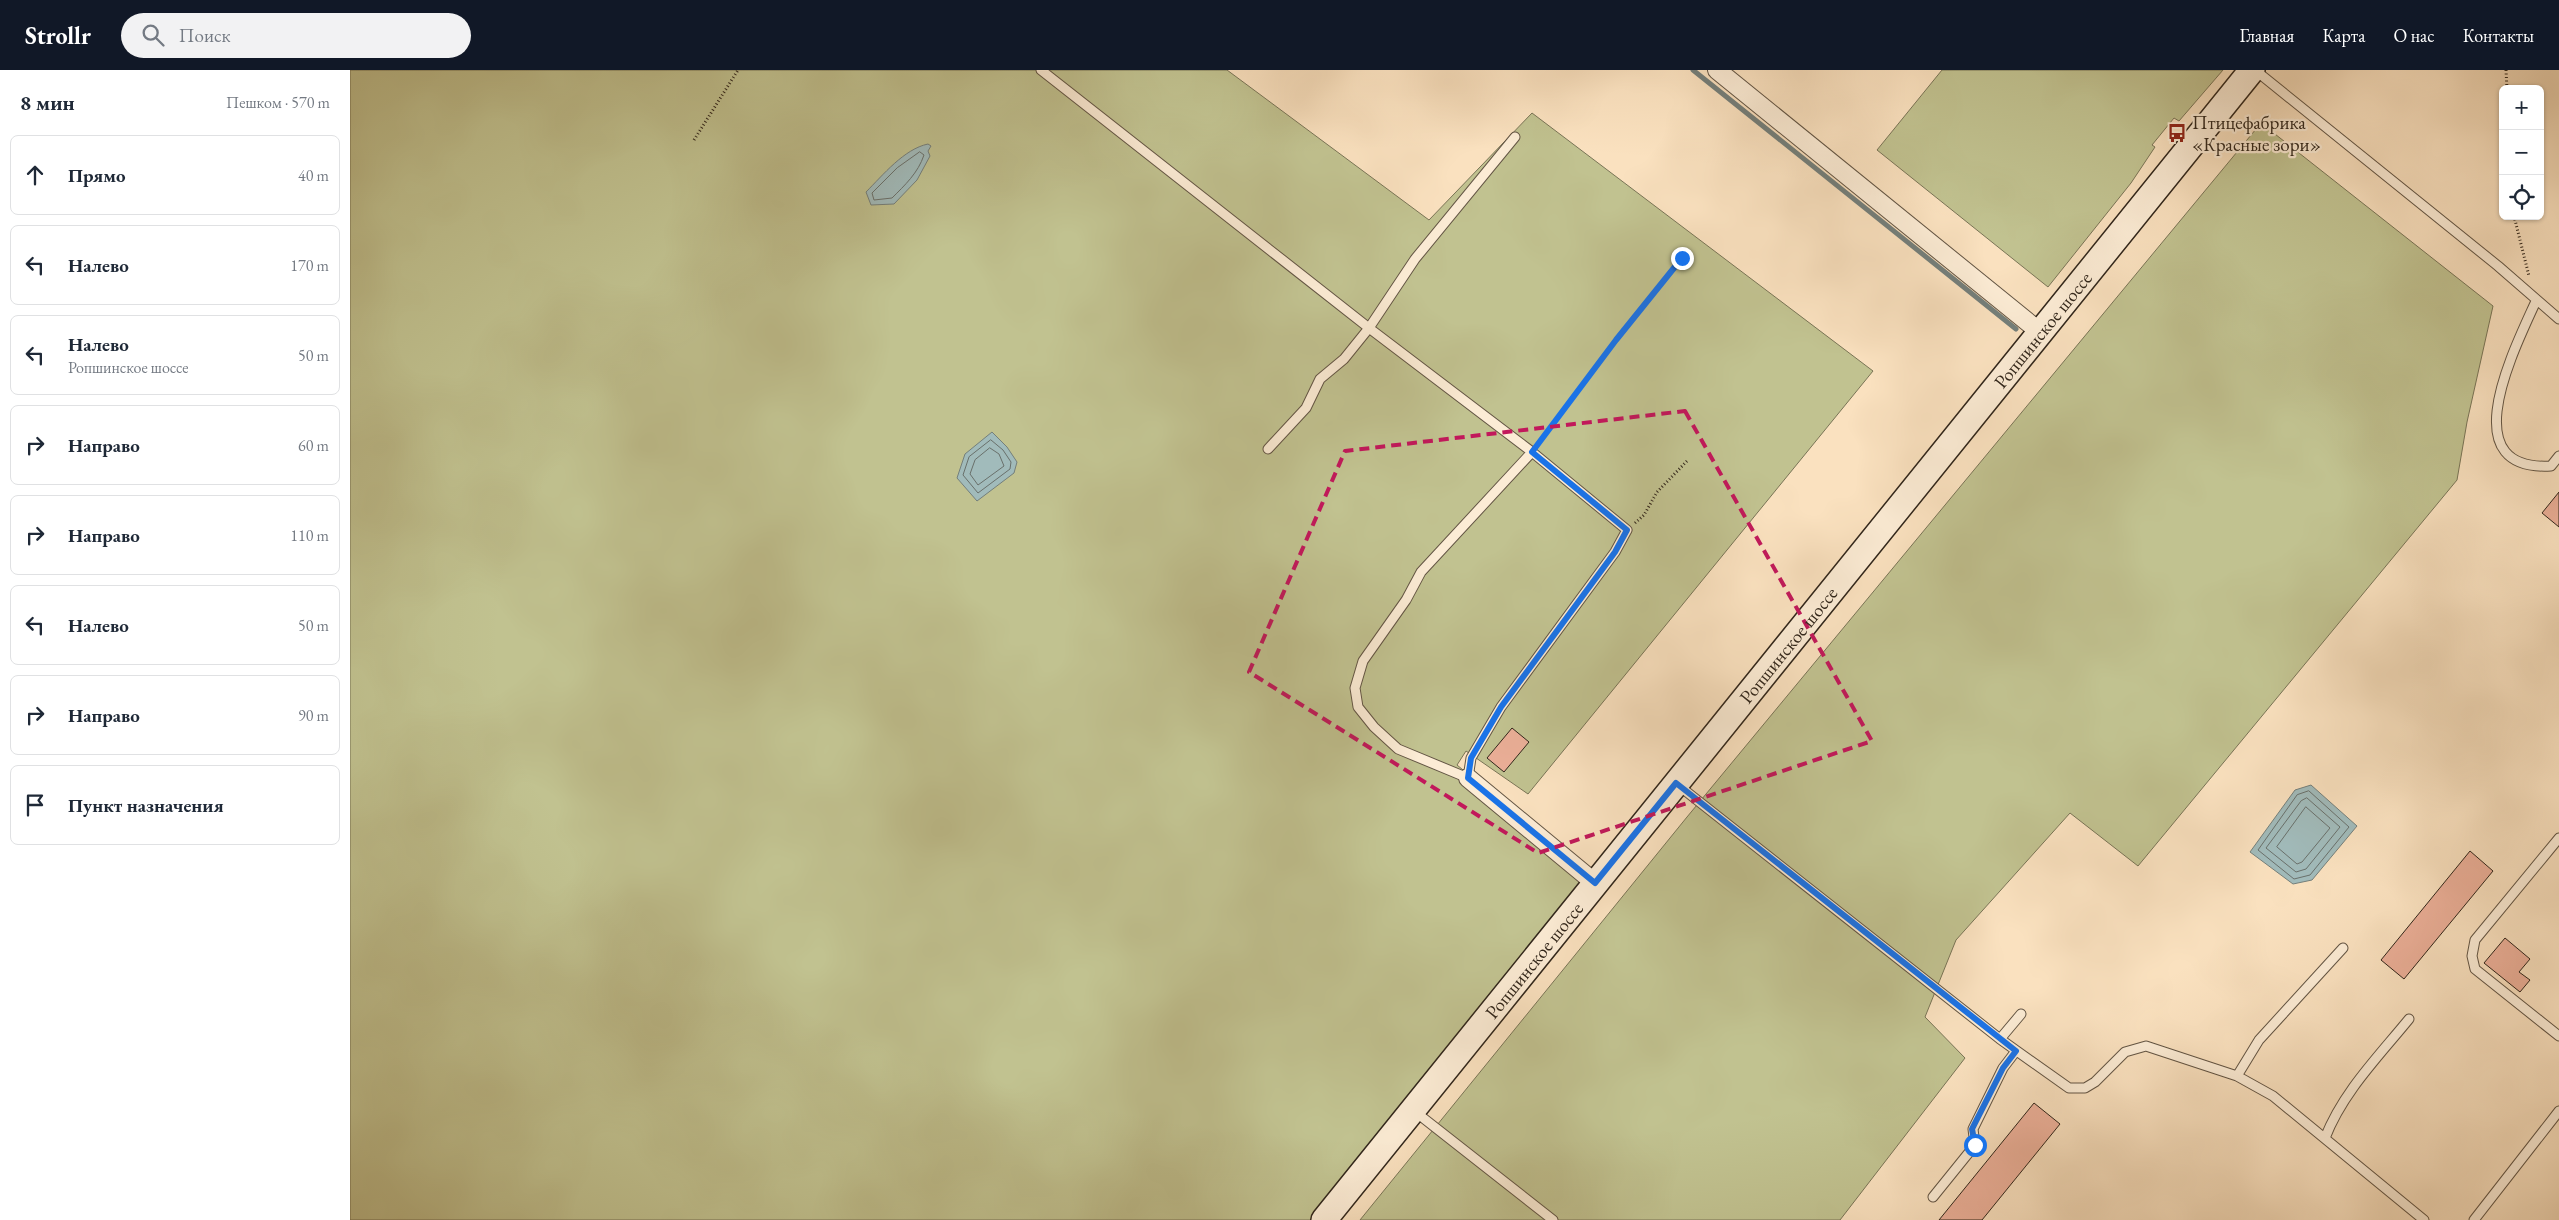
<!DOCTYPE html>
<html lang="ru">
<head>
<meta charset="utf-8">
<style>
  :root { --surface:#fff; --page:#f2f2f3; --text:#1f2937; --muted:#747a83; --line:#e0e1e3; --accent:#111827 }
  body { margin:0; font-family:"EB Garamond",serif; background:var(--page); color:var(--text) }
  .controls { position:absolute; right:15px; top:15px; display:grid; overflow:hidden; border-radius:8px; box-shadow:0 1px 4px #0004 }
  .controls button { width:45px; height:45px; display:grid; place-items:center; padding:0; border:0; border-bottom:1px solid var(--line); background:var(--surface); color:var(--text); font:25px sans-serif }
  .stop { position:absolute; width:15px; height:15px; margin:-11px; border:4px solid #1a73e8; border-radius:50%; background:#fff }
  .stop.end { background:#1a73e8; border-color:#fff; box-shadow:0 1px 5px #0008 }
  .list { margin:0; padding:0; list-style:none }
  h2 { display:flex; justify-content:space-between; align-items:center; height:65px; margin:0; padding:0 20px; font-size:21px }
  h2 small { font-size:16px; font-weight:400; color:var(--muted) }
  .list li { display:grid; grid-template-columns:32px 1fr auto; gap:15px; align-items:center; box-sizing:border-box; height:80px; margin:0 10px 10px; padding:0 10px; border:1px solid var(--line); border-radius:8px }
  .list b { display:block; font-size:19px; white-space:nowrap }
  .list p { margin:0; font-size:16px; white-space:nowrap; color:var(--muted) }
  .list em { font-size:16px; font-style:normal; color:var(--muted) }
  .icon { flex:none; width:28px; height:28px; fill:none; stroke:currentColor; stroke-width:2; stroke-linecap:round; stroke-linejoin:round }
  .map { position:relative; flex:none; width:2209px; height:1150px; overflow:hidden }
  header { display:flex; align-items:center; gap:30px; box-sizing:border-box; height:70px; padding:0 25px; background:var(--accent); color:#fff }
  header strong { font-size:24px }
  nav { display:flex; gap:28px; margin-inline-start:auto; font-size:18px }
  .search { width:350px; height:45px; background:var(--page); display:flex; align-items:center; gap:12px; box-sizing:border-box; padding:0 18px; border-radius:28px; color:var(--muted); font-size:19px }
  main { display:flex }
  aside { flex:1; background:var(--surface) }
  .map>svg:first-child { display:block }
</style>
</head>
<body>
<header>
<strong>Strollr</strong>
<div class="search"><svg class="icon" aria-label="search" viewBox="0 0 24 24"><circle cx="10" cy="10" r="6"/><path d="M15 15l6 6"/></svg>Поиск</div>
<nav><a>Главная</a><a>Карта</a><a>О нас</a><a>Контакты</a></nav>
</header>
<main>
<aside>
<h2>8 мин<small>Пешком · 570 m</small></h2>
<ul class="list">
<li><svg class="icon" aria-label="ahead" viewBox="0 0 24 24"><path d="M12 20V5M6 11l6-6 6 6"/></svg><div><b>Прямо</b></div><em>40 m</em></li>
<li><svg class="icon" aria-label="left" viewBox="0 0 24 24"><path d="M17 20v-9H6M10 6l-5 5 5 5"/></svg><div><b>Налево</b></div><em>170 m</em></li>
<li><svg class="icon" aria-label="left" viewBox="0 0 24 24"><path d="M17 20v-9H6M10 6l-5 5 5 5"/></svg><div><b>Налево</b><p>Ропшинское шоссе</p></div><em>50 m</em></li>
<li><svg class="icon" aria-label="right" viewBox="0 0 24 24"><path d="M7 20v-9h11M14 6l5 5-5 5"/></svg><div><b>Направо</b></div><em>60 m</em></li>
<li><svg class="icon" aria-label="right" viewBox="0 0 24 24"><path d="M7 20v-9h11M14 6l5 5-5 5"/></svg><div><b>Направо</b></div><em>110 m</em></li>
<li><svg class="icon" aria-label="left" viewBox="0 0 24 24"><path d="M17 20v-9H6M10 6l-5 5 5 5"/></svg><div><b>Налево</b></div><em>50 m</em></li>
<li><svg class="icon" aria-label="right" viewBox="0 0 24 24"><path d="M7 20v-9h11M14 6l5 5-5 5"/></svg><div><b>Направо</b></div><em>90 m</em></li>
<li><svg class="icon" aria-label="arrive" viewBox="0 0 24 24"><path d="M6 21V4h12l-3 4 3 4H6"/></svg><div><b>Пункт назначения</b></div></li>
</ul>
</aside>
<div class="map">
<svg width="2209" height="1150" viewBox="0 0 2209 1150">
  <rect width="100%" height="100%" fill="#fae1bf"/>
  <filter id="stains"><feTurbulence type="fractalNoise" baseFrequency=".004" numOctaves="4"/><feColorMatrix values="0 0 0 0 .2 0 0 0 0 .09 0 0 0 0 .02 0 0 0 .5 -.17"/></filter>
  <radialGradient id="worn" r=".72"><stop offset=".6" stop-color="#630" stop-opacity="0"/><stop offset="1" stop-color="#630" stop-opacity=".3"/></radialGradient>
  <path fill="#c1c290" stroke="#797456" d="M0 0H877L1079 150 1182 43 1523 301 1178 724 1116 681 1107 695 1240 805 961 1150H0Z
    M1592 0H1873L1829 51 1824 48 1802 75 1805 77 1781 113 1698 217 1527 80Z
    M1911 53 2143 236 2117 352 2107 410 1788 796 1720 743 1606 870 1575 947 1615 988 1490 1150H1010L1337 747Z"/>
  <path fill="#a1bbbb" stroke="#747f7b" d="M578 74 581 76 578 81 580 86 567 110 544 134 521 135 516 122C533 105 554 79 578 74Z
    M642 362 657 377 667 392 664 403 627 431 607 408 615 384Z
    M1961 715 2007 756 1962 810 1943 814 1900 782 1945 720Z"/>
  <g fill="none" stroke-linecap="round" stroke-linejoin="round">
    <path stroke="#69706b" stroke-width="1" d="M570 82 574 85C568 103 555 115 542 128L524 130 522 123 547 98Z
      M641 370 653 380 661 392 660 399 628 423 613 405 619 387Z
      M640 378 649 384 654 396 628 415 620 404 625 390Z
      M1959 721 1999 757 1960 805 1944 809 1908 780 1947 725Z
      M1957 728 1990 757 1956 799 1946 802 1916 778 1951 731Z
      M1956 737 1980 758 1952 792 1947 794 1927 777Z"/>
    <path stroke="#747f7b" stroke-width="5" d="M1343 0 1666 259"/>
  </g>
  <path fill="#ebaf98" stroke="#31261b" d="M2209 422V457L2192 443Z
    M1162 658 1179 672 1154 702 1137 688Z
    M2120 781 2143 801 2054 909 2031 890Z
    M2155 868 2180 889 2169 902 2180 910 2170 922 2134 893Z
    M1684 1033 1710 1054 1632 1150H1589Z"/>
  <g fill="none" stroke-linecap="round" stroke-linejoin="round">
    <g stroke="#635544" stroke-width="11">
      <path id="service" d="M691 0 1019 258 1182 382 1277 460 1265 482 1151 637 1121 688 1118 708 1048 679 1024 657 1008 637 1005 618 1013 591 1056 530 1071 502 1182 382
        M1905 0 2148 196 2209 249
        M2186 231C2165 278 2101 402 2201 396L2209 386
        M918 379 956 338 970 309 994 289 1019 258 1065 189 1165 67
        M1328 715 1650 969 1719 1018H1735L1745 1012 1775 982 1796 976 1887 1006 1923 1026 2074 1150
        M2209 768 2125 870 2122 886 2125 899 2209 966
        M1650 969 1671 944
        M1887 1006 1909 970 1993 878
        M1063 1040 1203 1150
        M1975 1068C1993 1022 2028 987 2059 949
        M1583 1127 1625 1075 1623 1059 1653 998 1666 981
        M2124 1150 2209 1041"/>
    </g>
    <g stroke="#635544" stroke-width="20">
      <path id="minor" d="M1367 0 1690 262
        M1118 708 1245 813"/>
    </g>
    <g stroke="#31261b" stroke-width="28">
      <g id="secondary">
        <path id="s1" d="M974 1150 1902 0"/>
      </g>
    </g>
    <path stroke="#31261b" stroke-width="3" stroke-dasharray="1 2.5" stroke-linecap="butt" d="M2156 0 2157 19
      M344 70 388 0
      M2164 146 2179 206
      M1190 372 1266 270 1332 188
      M1285 453 1294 445 1307 422 1338 390"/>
    <use href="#service" stroke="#fcecd5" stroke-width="9"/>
    <use href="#minor" stroke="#fcecd5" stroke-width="18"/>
    <use href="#secondary" stroke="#fcecd5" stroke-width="25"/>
  </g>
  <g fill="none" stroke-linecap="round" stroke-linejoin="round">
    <path stroke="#1a73e8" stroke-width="6" d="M1332 188 1266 270 1182 382 1277 460 1265 482 1151 637 1121 688 1118 708 1245 813 1326 713 1666 981 1653 998 1622 1059 1625 1075"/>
  </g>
  <path fill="none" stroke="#c2185b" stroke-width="4" stroke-dasharray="10 6" stroke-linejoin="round" d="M1335 341 1522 671 1188 783 899 602 995 381Z"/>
  <defs>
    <g id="bus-bare" transform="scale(1.5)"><path d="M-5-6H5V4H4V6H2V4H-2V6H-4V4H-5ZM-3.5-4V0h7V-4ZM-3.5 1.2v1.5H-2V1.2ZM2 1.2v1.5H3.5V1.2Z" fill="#8f2418" stroke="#fcecd5" stroke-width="2.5" paint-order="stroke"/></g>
  </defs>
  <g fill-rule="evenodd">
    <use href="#bus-bare" x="1827" y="63"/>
  </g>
  <g text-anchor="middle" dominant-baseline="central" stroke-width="4.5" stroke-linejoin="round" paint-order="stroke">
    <g font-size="19" fill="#31261b" stroke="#fcecd5" text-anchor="start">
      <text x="1842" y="52">Птицефабрика<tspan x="1842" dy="22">«Красные зори»</tspan></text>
    </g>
    <g font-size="19" fill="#31261b" stroke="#fcecd5">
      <text stroke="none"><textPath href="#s1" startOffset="1144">Ропшинское шоссе</textPath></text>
      <text stroke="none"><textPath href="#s1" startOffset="739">Ропшинское шоссе</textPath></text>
      <text stroke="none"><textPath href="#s1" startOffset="334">Ропшинское шоссе</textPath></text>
    </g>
  </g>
  <rect width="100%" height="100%" filter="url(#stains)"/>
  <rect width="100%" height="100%" fill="url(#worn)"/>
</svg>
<div class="controls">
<button>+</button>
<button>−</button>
<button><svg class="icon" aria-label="locate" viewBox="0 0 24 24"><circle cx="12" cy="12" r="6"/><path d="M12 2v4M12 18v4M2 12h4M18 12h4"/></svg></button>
</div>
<div class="stop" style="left:1625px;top:1075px"></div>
<div class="stop end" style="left:1332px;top:188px"></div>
</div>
</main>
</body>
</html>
